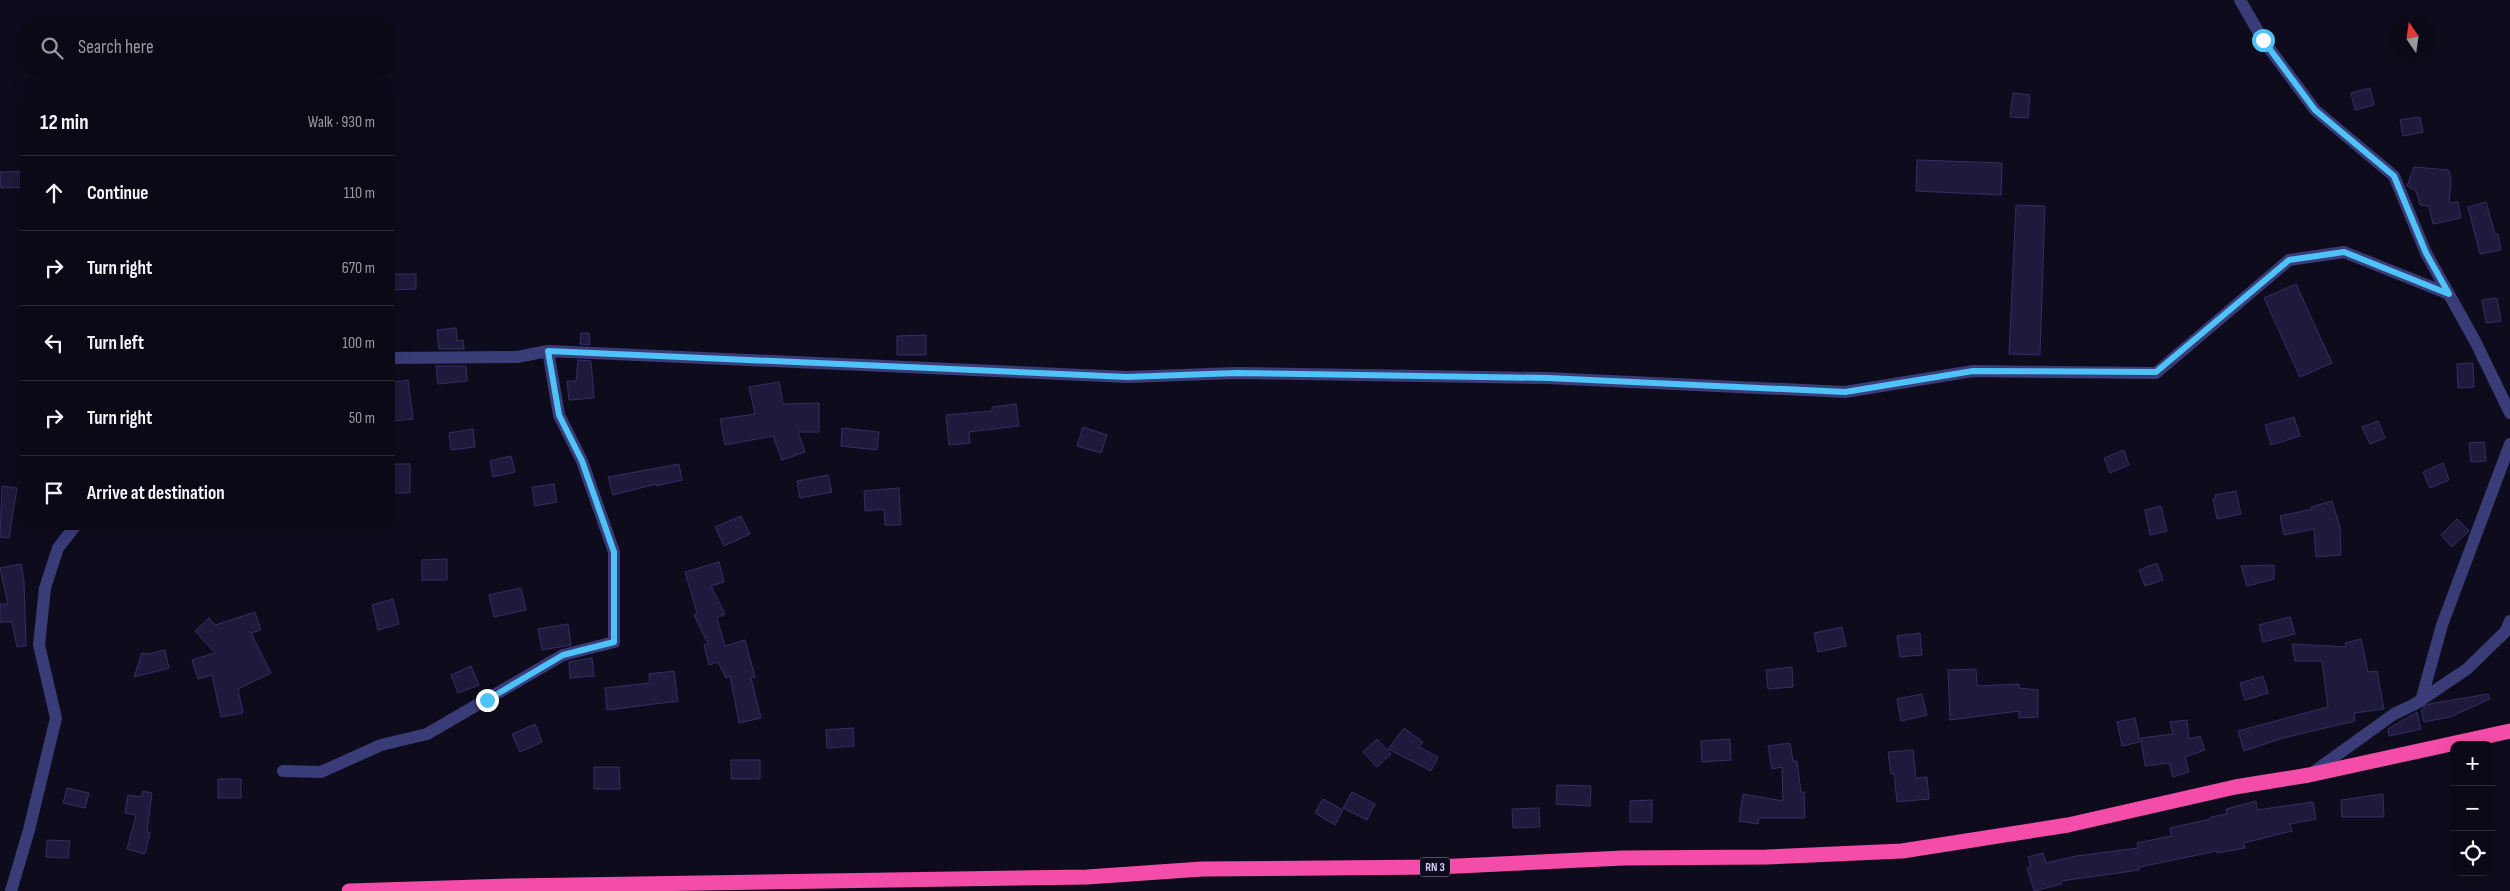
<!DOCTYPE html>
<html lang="en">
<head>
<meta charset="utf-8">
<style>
  :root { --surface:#0a0915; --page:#181722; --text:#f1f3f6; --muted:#999aa0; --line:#2a2a34 }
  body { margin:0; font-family:"Sofia Sans Condensed",sans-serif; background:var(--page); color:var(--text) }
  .controls { position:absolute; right:15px; bottom:15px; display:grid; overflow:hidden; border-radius:10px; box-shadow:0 5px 20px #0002 }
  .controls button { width:45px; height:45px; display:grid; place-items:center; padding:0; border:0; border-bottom:1px solid var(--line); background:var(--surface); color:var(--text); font:25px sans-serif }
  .compass { position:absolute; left:2390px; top:15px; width:45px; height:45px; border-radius:50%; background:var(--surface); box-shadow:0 5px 20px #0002; rotate:347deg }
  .stop { position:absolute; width:15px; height:15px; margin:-11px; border:4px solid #4fc3f7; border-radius:50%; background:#fff }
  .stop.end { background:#4fc3f7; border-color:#fff; box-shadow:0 1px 5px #0008 }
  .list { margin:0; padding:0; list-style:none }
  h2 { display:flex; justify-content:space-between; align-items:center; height:65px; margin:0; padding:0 20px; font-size:21px }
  h2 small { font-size:16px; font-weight:400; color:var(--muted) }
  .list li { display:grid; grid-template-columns:32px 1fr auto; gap:15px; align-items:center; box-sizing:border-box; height:75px; padding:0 20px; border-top:1px solid var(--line) }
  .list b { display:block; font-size:19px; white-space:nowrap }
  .list em { font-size:16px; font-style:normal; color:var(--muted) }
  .icon { flex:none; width:28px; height:28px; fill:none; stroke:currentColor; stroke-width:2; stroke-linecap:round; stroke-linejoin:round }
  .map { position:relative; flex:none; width:2510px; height:891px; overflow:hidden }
  .search { position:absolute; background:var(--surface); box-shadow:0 5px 20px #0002; left:20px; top:20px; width:375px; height:55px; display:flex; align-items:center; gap:12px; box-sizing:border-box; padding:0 18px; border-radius:15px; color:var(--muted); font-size:19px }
  .panel { position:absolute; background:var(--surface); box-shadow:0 5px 20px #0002; left:20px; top:90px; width:375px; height:440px; border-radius:15px }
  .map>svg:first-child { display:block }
</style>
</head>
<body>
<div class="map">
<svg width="2510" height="891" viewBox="0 0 2510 891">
  <rect width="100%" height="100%" fill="#0e0c1c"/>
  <path fill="#1e1a3b" stroke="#342d66" d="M2370 88 2374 105 2355 110 2351 93Z
    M2013 93 2030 95 2028 118 2010 117Z
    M2420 117 2423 132 2403 136 2400 120Z
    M1917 160 2002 163 2001 195 1916 191Z
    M2414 167 2449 170 2451 180 2449 203 2458 202 2461 218 2433 224 2429 206 2420 205 2416 191 2407 186Z
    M25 171V187L1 188 0 172Z
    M2486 202 2495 234H2498L2501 250 2480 254 2468 207Z
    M2016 205 2045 206 2040 355 2009 354Z
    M391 274H416V289L391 290Z
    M2296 284 2332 363 2300 377 2264 298Z
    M2497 298 2501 321 2486 323 2482 300Z
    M456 328 457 341 463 340 464 349H439L437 330Z
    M581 333H589L590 345 580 344Z
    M926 335V355H897V336Z
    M578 360 591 361 594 398 569 400 567 381H576Z
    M2473 363 2474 387 2458 388 2457 364Z
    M436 366H466L467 381 438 384Z
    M408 380 413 419 393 421 390 383Z
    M779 382 783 404 819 403V432H798L805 452 782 460 773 436 725 445 720 419 755 414 749 387Z
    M1016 404 1019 426 969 432 970 443 949 445 946 415 992 411V407Z
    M2294 417 2300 436 2271 445 2265 425Z
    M2378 421 2385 438 2370 444 2362 427Z
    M1083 427 1107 435 1101 453 1077 446Z
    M842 428 879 432 877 450 841 446Z
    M473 429 475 447 451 450 449 433Z
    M2484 442 2486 461 2471 462 2469 443Z
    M2124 450 2129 465 2110 473 2104 458Z
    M511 456 515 472 493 477 490 461Z
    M2443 463 2449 480 2430 488 2423 472Z
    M391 464H410V493H391Z
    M679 464 682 480 656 486V484L613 495 608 477Z
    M828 475 832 492 800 498 797 481Z
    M554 484 557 502 535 506 532 487Z
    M2 486 17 488 9 538 0 537Z
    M899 488 901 525H885L884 509 865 511 864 491Z
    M2236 491 2241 514 2217 519 2213 499 2216 498 2215 495Z
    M2332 501 2340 527 2341 555 2316 557 2314 529 2284 535 2280 516 2312 509 2311 507Z
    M2161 506 2167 531 2150 535 2145 510Z
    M741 516 750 534 724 546 715 527Z
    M2457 519 2469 531 2452 547 2441 535Z
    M447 559V580H422V560Z
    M719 562 724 582 711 586 725 614 717 618 725 646 745 640 755 677 751 678 761 718 739 723 730 676 726 678 718 662 709 665 704 645 708 644 694 615 697 613 685 572Z
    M2157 563 2163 580 2145 586 2139 570Z
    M21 564 24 580 26 646 17 647 12 622H0V604H8L0 568Z
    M2274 565V579L2247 586 2241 566Z
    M521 588 526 610 494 617 489 595Z
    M393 599 399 624 378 630 372 605Z
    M255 612 261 630 251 633 271 673 238 689 243 713 221 717 212 675 198 679 192 660 215 653 195 631 209 618 215 625Z
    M2290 617 2295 634 2263 642 2259 625Z
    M568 624 571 645 542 650 538 629Z
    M1842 627 1846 646 1818 652 1814 633Z
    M1920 633 1922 655 1900 657 1897 636Z
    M2361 639 2368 672 2377 671 2384 709 2354 713 2355 721 2283 738 2244 751 2238 731 2328 707 2322 661H2295L2292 644 2346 647 2345 643Z
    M165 650 169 668 134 677 142 653 148 654Z
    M592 658 594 676 570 678 569 662Z
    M471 666 479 685 458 693 451 675Z
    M1792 667 1793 687 1768 689 1766 670Z
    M1976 669 1977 686 2019 684V688L2038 690V717L2019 718V711L1950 720 1948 670Z
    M674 671 678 701 607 710 605 688 650 683 649 674Z
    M2263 676 2268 693 2245 700 2240 683Z
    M1922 694 1927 715 1901 721 1897 699Z
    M2488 694 2490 699 2450 717 2424 722 2421 710 2429 704Z
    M2417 712 2421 729 2389 736 2388 729Z
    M2135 718 2140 742 2122 746 2117 722Z
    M2187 720 2189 739 2200 736 2205 750 2185 757 2189 772 2173 777 2169 763 2145 766 2141 738 2173 734 2170 722Z
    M535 724 542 742 520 752 512 734Z
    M853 728 854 746 827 748 826 730Z
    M1404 728 1423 742 1419 747 1438 757 1431 771 1388 749Z
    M1377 739 1391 754 1377 767 1363 752Z
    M1730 739 1731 760 1702 762 1701 741Z
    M1790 743 1793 761H1797L1801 792H1804L1805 818H1759L1758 824 1739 821 1743 794 1783 801 1782 767 1772 769 1768 746Z
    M1913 750 1916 778 1927 777 1929 799 1897 802 1894 774H1891L1888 752Z
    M731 760H760V779H731Z
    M594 767H619L620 789H594Z
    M218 779H241V798H218Z
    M1557 785 1591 786 1590 806 1556 804Z
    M67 788 89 793 85 808 63 803Z
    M143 791 152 793 147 832 150 833 145 854 127 849 136 815 125 813 128 795 141 797Z
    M1352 792 1375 804 1367 820 1343 808Z
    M2383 794 2384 817H2342L2341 800Z
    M1323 799 1343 810 1335 825 1315 813Z
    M1652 800V822H1630V801Z
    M2256 801 2257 810 2313 802 2316 819 2290 824 2292 831 2244 843 2245 848 2217 853V851L2139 867V870L2061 881 2062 884 2034 891 2027 868 2031 866 2028 857 2043 853 2046 863 2076 856 2138 848 2137 843 2171 836 2170 828 2211 819V817L2227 814 2226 809Z
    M1539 808 1540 827 1513 828 1512 809Z
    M47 840 70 841 68 858 46 857Z"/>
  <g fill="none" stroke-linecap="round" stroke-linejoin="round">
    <path stroke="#3a3c78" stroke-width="12" d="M2240 0 2263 40 2315 110 2394 176 2426 253 2475 341 2510 413
      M390 358 517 357 548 351 1127 377 1236 373 1547 378 1845 392 1973 371 2156 373 2289 260 2344 252 2449 294
      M2421 701 2442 625 2510 444
      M283 771 321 772 381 745 427 734 563 655 614 642V552L582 461 559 415 548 351
      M2312 773 2394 714 2415 704 2467 669 2506 631 2510 621
      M11 891 29 830 56 718 39 645 45 588 58 548 76 525"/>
    <path stroke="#f44da9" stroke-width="15" d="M349 891 512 886 1087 877 1202 869 1437 867 1623 858 1767 857 1902 851 2068 825 2235 787 2309 775 2510 731"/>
  </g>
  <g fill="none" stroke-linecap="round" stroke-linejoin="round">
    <path stroke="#4fc3f7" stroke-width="6" d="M487 700 563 655 614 642V552L582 461 559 415 548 351 1127 377 1236 373 1548 378 1845 392 1973 371 2156 372 2289 260 2344 252 2449 294 2426 253 2394 176 2315 110 2263 40"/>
  </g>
  <g text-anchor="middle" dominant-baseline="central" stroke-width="5" stroke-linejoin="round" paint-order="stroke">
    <rect fill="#0e0c1c" stroke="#9492b9" stroke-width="1" x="1420" y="857.5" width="30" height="19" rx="4"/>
    <g font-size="12" font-weight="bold" fill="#cdcbfc">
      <text x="1435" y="867">RN 3</text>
    </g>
  </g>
</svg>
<div class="controls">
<button>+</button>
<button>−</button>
<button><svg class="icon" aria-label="locate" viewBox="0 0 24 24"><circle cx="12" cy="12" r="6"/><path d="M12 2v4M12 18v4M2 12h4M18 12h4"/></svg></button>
</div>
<svg class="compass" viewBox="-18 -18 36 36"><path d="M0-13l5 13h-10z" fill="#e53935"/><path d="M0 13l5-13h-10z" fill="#999aa0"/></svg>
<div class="stop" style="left:2263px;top:40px"></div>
<div class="stop end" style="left:487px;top:700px"></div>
<div class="search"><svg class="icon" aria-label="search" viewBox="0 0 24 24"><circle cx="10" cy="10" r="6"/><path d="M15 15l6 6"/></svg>Search here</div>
<section class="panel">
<h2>12 min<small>Walk · 930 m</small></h2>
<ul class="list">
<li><svg class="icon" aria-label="ahead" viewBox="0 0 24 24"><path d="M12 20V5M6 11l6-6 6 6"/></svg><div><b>Continue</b></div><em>110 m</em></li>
<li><svg class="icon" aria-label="right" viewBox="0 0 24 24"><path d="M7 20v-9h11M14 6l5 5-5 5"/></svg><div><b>Turn right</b></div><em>670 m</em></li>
<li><svg class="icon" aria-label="left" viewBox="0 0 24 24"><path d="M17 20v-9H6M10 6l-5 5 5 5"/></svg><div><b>Turn left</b></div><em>100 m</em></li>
<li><svg class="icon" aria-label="right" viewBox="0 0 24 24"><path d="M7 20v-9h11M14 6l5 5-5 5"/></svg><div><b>Turn right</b></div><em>50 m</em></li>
<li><svg class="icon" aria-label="arrive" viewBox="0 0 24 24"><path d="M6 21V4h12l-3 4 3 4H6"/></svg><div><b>Arrive at destination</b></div></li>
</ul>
</section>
</div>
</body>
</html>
